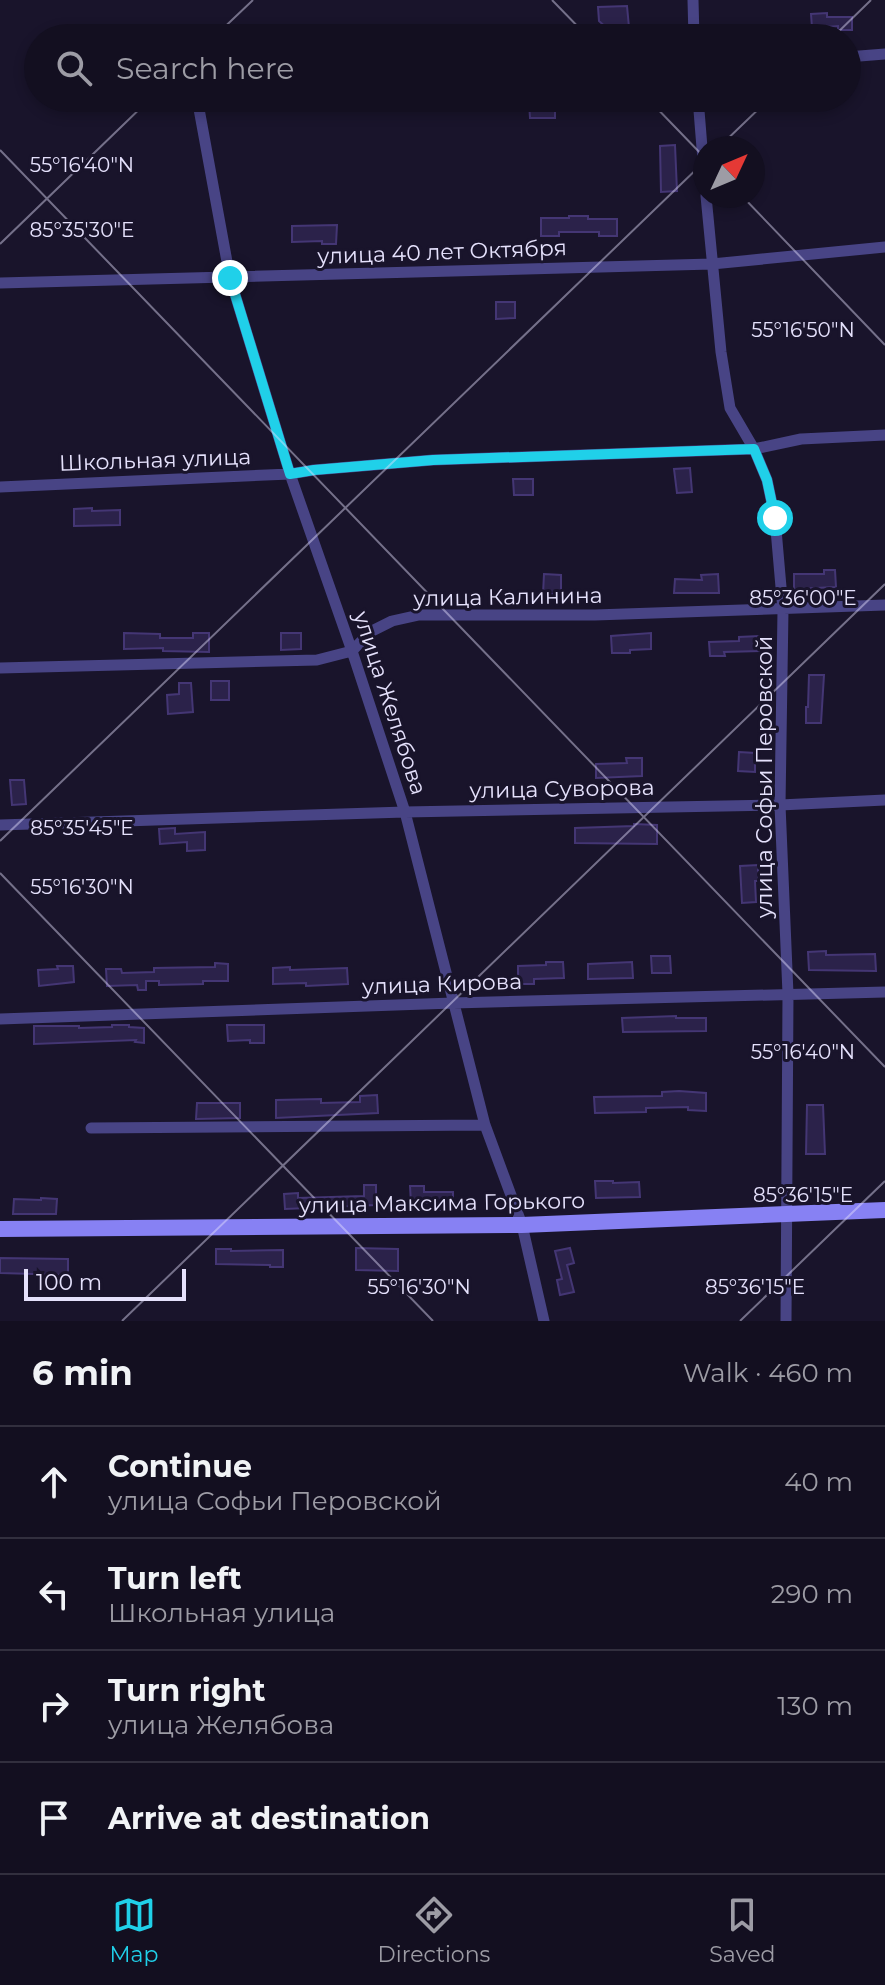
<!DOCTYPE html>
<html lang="en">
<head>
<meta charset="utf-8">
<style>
  :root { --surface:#130f20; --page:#201d2d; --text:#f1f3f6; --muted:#9d9ca5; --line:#322f3e; --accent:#20d0e9 }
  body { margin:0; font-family:Montserrat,sans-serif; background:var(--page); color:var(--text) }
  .compass { position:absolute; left:693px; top:136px; width:72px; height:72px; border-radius:50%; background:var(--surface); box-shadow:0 4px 12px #0003; rotate:46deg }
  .scale { position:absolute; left:24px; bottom:20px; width:162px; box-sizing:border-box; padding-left:8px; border:4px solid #e5e1fc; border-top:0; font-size:22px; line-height:28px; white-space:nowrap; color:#e5e1fc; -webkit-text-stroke:6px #19142b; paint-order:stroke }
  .stop { position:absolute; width:24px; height:24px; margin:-18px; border:6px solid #20d0e9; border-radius:50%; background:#fff }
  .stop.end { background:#20d0e9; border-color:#fff; box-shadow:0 2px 8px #0008 }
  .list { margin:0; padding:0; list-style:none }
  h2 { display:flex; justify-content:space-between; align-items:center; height:104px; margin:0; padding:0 32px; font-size:34px }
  h2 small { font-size:26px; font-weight:400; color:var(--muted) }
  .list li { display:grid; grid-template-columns:52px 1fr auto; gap:24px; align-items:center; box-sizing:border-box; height:112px; padding:0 32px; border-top:2px solid var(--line) }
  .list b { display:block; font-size:30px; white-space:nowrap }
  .list p { margin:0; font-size:26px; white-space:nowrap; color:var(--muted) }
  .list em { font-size:26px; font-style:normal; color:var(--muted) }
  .icon { flex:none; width:44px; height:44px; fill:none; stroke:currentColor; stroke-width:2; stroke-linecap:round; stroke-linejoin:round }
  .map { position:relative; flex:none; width:885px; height:1321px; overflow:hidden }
  .search { position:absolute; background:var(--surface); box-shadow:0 4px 12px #0003; left:24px; right:24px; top:24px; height:88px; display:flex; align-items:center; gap:20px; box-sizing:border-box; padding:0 28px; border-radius:44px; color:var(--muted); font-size:30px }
  .sheet { height:552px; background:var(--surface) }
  nav { display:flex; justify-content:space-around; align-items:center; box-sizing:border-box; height:112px; border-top:2px solid var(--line); background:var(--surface); font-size:22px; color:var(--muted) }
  nav a { display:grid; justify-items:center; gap:4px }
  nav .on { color:var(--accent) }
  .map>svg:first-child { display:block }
</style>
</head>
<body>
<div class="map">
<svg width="885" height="1321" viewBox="0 0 885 1321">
  <rect width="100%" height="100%" fill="#19142b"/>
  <path fill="#2b224a" stroke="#443674" stroke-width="2" d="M627 6 630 38H618L599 21 598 7Z
    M827 13V17H852V30H838V26L812 28 811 14Z
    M529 102H555V118H530Z
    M675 145 677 191 661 192 660 146Z
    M569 216H588V219H617V236H599V232H559V236H541V218H569Z
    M337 225 336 244H322V241L292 242V226Z
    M496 302H515V318L496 319Z
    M690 468 692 492 677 493 674 469Z
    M513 479H533V495H514Z
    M92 508V511L120 510V525L74 526V509Z
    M824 570H835L836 587 794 589V574H824Z
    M544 574 561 575V594H543Z
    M718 574 719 593H674L675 579 702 580 701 575Z
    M124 633 160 634V638H193V633H209V652L163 651V648L124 649Z
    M281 633H301V649L281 650Z
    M651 633V649L630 650V653H612L611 636Z
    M759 636 760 651 724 652 725 656H710L709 642 739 641V637Z
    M809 675H824L821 723H806V707H808Z
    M211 681H229V700H211Z
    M179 683H191L193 712 168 714 167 695 179 694Z
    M739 752 755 753V772L738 771Z
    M626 758H642V776L596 778V764L627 763Z
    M10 780H24L26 804 12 805Z
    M634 824 657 825V844L575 843V828L634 826Z
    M175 828V834L205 832V850L187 851V842L160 844 159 829Z
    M758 865V881H755L756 902 742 903 740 866Z
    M826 951V955L875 954 876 971 809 970 808 952Z
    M651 956H670L671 973H652Z
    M546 962H563L564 978 534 979V984H518V966L546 965Z
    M632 962 633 978 588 979V964Z
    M215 963 228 964V981H203V984L159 985V981H146V990H138L137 985 107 986 106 969H121L122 973 154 972V968L215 967Z
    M57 966H73L74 982 39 986 38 970 58 969Z
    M290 967V970L347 968 348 984 306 986V983L273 984V968Z
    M676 1016V1018H706V1031L623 1032 622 1018Z
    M112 1025H129V1027L144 1028V1043L135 1042 136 1040 34 1044V1026H79V1028L112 1027Z
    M227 1025H264V1043H250V1040L228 1041Z
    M679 1091 706 1093V1111L688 1110V1107L646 1108V1112L595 1113 594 1097 662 1096V1092Z
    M377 1095 378 1113 276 1118V1100L321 1099V1103L360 1102V1096Z
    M197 1103H240V1118L196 1119Z
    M807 1105H823L825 1154H806Z
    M595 1181H613V1183L639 1182 640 1197 596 1198Z
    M364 1185H376V1205L285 1209 284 1194 298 1193V1198L364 1196Z
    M410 1186H424V1192H453V1210H437V1203H411Z
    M41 1198 57 1199 56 1214H13L14 1199 41 1200Z
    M356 1248 398 1249V1271L356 1270Z
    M570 1248 574 1263 567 1265 574 1292 560 1295 557 1280 562 1279 555 1251Z
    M216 1249H231V1251L283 1250V1267H270V1265L216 1264Z
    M0 1258 68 1259V1275L0 1273Z"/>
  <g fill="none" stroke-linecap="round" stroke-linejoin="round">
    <path stroke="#484485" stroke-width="11" d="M693 0 694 38
      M847 57 885 54
      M197 98 230 278 290 474 352 651 405 812 485 1125 522 1225 544 1321
      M698 98 705 185
      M706 196 721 352 730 408 754 449 767 480 775 518 783 610 780 805 788 994 786 1321
      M0 283 712 264 885 247
      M0 487 290 474 314 470 433 460 754 449 801 439 885 435
      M0 668 317 660 352 651 370 632 392 621 419 615H595L885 605
      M0 825 405 812 780 805 885 800
      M0 1019 453 1003 885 992
      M91 1128 485 1125"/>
    <path stroke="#8781f3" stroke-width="16" d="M0 1229 522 1225 885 1210"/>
  </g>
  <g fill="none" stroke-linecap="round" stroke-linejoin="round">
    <path stroke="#20d0e9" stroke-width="10" d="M230 278 290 474 314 470 433 460 754 449 767 480 775 518"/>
  </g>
  <path fill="none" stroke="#e5e1fc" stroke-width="2" stroke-opacity="0.45" d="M552 0 589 38M213 38 253 0M832 38 871 0M647 98 705 158M718 148 770 98M0 150 885 1067M742 196 885 345M0 244 151 98M0 841 705 161M0 873 433 1321M122 1321 885 584M740 1321 885 1181"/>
  <g text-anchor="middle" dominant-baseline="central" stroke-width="6" stroke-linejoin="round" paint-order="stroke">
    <g font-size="22" fill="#e5e1fc" stroke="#19142b">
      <text transform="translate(442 252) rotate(-2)">улица 40 лет Октября</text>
      <text transform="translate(155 460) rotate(-2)">Школьная улица</text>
      <text transform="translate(508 597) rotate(-1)">улица Калинина</text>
      <text transform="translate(390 703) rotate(72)">улица Желябова</text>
      <text transform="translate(764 777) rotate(-90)">улица Софьи Перовской</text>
      <text transform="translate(562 789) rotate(-1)">улица Суворова</text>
      <text transform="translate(442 984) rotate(-2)">улица Кирова</text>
      <text transform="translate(442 1203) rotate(-1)">улица Максима Горького</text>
    </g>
  </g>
  <g font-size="20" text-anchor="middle" fill="#e5e1fc" stroke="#19142b" stroke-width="6" stroke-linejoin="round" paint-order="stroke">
    <text x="82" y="172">55°16'40"N</text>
    <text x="82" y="237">85°35'30"E</text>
    <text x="803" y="337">55°16'50"N</text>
    <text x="803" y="605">85°36'00"E</text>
    <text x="82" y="835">85°35'45"E</text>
    <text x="82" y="894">55°16'30"N</text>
    <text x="803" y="1059">55°16'40"N</text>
    <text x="803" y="1202">85°36'15"E</text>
    <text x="419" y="1294">55°16'30"N</text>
    <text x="755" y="1294">85°36'15"E</text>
  </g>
</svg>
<svg class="compass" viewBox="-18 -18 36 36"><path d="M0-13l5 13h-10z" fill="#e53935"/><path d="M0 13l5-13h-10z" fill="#9d9ca5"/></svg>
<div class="scale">100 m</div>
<div class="stop" style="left:775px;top:518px"></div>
<div class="stop end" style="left:230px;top:278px"></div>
<div class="search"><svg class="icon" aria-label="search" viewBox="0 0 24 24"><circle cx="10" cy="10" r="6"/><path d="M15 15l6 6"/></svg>Search here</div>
</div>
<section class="sheet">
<h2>6 min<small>Walk · 460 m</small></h2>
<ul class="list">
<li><svg class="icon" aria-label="ahead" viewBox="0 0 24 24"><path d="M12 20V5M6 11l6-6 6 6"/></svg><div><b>Continue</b><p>улица Софьи Перовской</p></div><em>40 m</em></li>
<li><svg class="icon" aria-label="left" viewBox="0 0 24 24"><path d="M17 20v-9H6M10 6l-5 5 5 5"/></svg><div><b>Turn left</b><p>Школьная улица</p></div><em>290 m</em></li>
<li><svg class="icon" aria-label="right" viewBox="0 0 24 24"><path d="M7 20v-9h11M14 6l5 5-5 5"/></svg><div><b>Turn right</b><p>улица Желябова</p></div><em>130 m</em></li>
<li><svg class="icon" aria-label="arrive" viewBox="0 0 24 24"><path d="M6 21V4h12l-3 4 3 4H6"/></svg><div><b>Arrive at destination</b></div></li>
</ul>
</section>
<nav>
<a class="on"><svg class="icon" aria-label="map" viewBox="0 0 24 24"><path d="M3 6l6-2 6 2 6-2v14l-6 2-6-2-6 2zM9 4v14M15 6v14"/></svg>Map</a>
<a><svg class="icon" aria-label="directions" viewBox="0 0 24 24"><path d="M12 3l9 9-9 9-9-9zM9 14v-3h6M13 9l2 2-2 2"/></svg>Directions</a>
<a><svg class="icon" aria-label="saved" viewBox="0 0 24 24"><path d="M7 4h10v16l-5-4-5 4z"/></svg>Saved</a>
</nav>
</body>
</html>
